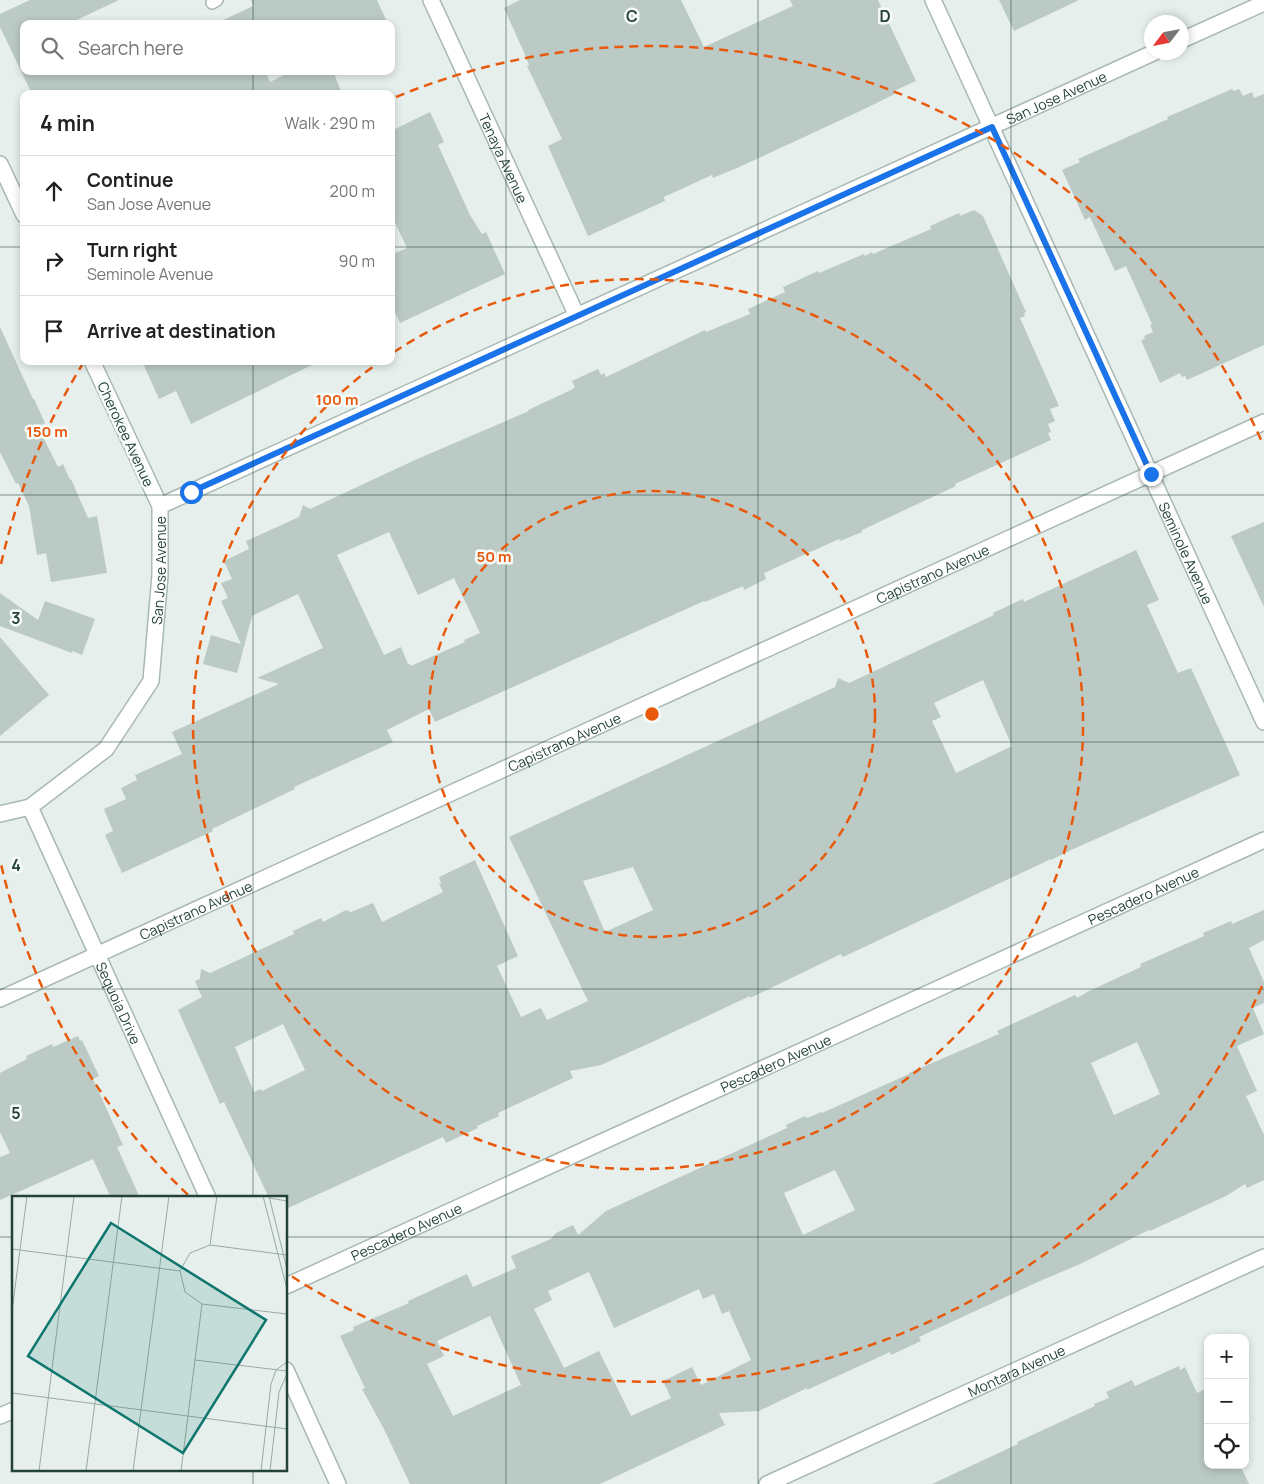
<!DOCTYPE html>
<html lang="en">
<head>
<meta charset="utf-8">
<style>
  :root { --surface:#fff; --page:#f2f2f2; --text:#222; --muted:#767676; --line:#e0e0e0 }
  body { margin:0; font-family:Manrope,sans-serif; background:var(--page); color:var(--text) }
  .controls { position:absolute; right:15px; bottom:15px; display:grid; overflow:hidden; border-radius:10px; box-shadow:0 2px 8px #0003 }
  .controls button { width:45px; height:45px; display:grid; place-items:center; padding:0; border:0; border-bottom:1px solid var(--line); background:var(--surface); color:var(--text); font:25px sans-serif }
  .compass { position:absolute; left:1144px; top:15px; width:45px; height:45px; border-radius:50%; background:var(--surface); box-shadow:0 2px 8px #0003; rotate:238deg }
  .stop { position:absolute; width:15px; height:15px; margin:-11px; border:4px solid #1a73e8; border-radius:50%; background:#fff }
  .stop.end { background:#1a73e8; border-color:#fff; box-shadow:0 1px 5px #0008 }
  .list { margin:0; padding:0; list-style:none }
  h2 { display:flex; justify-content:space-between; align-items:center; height:65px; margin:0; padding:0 20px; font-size:21px }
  h2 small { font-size:16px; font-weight:400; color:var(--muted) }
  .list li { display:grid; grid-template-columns:32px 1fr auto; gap:15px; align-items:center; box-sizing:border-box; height:70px; padding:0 20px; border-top:1px solid var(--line) }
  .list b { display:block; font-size:19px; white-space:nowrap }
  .list p { margin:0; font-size:16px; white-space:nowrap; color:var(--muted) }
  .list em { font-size:16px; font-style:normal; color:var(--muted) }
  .icon { flex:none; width:28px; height:28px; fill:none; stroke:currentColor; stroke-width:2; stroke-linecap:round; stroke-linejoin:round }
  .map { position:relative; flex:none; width:1264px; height:1484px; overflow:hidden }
  .search { position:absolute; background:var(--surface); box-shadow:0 2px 8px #0003; left:20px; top:20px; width:375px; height:55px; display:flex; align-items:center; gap:12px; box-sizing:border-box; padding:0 18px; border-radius:10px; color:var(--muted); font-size:19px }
  .panel { position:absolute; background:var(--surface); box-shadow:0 2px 8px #0003; left:20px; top:90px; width:375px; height:275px; border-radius:10px }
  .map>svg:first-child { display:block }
</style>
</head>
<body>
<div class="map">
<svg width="1264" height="1484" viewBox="0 0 1264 1484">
  <rect width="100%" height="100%" fill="#e6efeb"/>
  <path fill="#bbcac4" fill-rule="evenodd" d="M30 0H119L68 24H24V71H265L270 82 292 71H333L342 94H32L0 27V14Z
    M251 0H377L388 24H215L253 6Z
    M520 0H681L704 47 793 6 790 0H878L916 81 894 91 895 94 858 112 737 168 713 178 712 175 664 197 665 201 588 236 548 146 562 139 527 66 529 65 526 57 504 8Z
    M999 0H1079L1014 31Z
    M1232 89 1234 91 1239 89 1243 96 1252 92 1254 98 1264 94V345L1187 380 1185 376 1182 377 1180 373 1160 383 1141 340 1145 339 1144 336 1153 332 1150 325 1152 324 1126 266 1115 271 1090 217 1085 220 1062 170 1080 162 1078 159 1168 119 1167 117Z
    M430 112 444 142 438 145 470 215 482 234 486 232 505 274 400 323 391 304V255L407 248 391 214V131Z
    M974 210 983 216 1026 312 1024 313 1025 316 1020 318 1059 406 1050 409 1055 421 1048 424 1051 432 1048 433 1051 440 955 484 956 486 862 530V532L840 541 839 539 764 573 766 579 744 590 743 586 705 602 704 601 435 722 429 709 387 730 393 742 294 787 295 789 212 829 213 831 122 873 105 835 113 831 104 809 126 799 121 788 137 780 135 775 182 754 172 732 279 684 257 678 323 648 298 594 252 616 237 673 203 664 211 635 241 644 221 601 228 598 221 583 232 579 224 561 249 549 246 541 299 517 303 505 310 509 415 460 529 411 528 410 571 390 575 387 572 381 598 369 601 375 604 373 606 377 705 330 706 332 750 314 748 309 785 292 783 287 818 271 819 273 864 254 865 256 872 252 873 254 931 229 930 226 959 213 960 216ZM389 532 418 595 454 578 480 633 464 640 465 642 411 666 410 664H408L401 647 384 655 337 555Z
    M0 327 33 399H34L45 423 38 427 58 467 63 464 70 480 71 479 88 518 97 516 107 573 51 582 46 553 37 555 29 506 18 483 16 484 0 452Z
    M142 361H320L191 424 176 391 159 399Z
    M1264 522V607L1231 536Z
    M1136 550 1159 600 1147 605 1178 673 1191 668 1240 775 1071 850 1051 860V859L843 957 841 954 750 998V996L650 1043 601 1065 570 1071 573 1078 498 1113 499 1116 477 1126 478 1128 446 1143 443 1137 286 1209V1198H269L224 1102 220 1104 178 1010 202 997 195 981 200 979 201 969 210 973 294 934 293 931 321 918 323 922 346 910 351 912 373 903 382 922 443 892 439 884 441 883 439 877 475 860 518 956 497 966 521 1017 541 1008 547 1020 588 1001 509 837 835 687 838 678 849 683 994 615 993 613 1023 599 1024 602ZM983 680 1012 746 956 773 932 721 941 717 934 703ZM633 867 653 910 605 932 583 881ZM283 1024 305 1070 262 1091 261 1089 254 1092 235 1047Z
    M0 593 38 620 45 601 95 619 82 655 72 651V653L0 626Z
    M0 637 49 695 0 736Z
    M1264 910V940L1249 948 1264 982V1003L1253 1008 1264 1034 1237 1046 1257 1091 1246 1096 1264 1135V1180L1247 1188 1245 1184 1226 1196 1150 1231 1149 1230 1078 1265 1040 1281 919 1337 921 1341 891 1355 890 1352 807 1390V1388L759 1411 719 1413 725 1425 600 1484H410L384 1429 362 1389 365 1388 340 1336 354 1330 353 1327 409 1303 408 1301 467 1274 473 1287 516 1268 511 1256 551 1239 556 1233 573 1225 578 1235 606 1211 787 1128 786 1125 805 1116 807 1118 821 1112 822 1113 909 1074V1073L999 1034 997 1031 1075 995 1077 998 1087 992 1141 967 1140 964 1204 936 1203 933 1231 921 1232 924ZM1137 1042 1160 1094 1114 1115 1091 1063ZM835 1170 855 1210 803 1235 784 1193ZM589 1272 614 1328 699 1289 703 1299 714 1294 722 1314 729 1311 751 1360 701 1385 692 1367 663 1381 671 1398 631 1416 599 1351 564 1368 534 1309 552 1300 548 1291ZM490 1316 521 1385 453 1416 427 1364 444 1356 437 1341Z
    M78 1036 80 1041 82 1040 99 1076 93 1079 123 1145 117 1147 140 1198H111L93 1159 0 1200V1157L10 1153 0 1132V1073L27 1059 26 1056 52 1044 53 1047Z
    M1179 1366 1180 1370 1185 1367 1197 1393 1205 1389 1208 1394V1465H1240L1249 1484H932L1018 1444 1017 1442 1095 1406 1094 1404 1109 1398 1106 1392 1132 1380 1135 1386Z"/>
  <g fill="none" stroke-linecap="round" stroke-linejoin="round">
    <g stroke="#a8b8b2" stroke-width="14">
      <path id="service" d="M212 3 217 0"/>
    </g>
    <g stroke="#a8b8b2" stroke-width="18">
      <g id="minor">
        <path id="s1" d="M431 0 577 316"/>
        <path id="s2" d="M933 0 1264 722"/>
        <path d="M1182 40 1264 3"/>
        <path d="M0 164 24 215"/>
        <path id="s3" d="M160 506 1155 52"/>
        <path id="s4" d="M30 807 208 1198"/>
        <path id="s5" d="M0 814 30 807 106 749 151 681 160 575V506L92 361"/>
        <path id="s6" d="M0 999 1264 422"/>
        <path id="s7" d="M286 1286 1264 840"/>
        <path d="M286 1370 338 1484"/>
        <path d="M0 1416 14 1410"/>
        <path id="s8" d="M767 1484 1264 1257"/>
      </g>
    </g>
    <use href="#service" stroke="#fff" stroke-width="11"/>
    <use href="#minor" stroke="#fff" stroke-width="15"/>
  </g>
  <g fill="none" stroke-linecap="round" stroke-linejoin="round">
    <path stroke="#1a73e8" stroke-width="6" d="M191 492 992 127 1151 474"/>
  </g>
  <path fill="none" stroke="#24423a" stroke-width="1" stroke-opacity="0.55" d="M253 0V24M506 0V1484M758 0V1484M1011 0V1484M253 71V94M0 247H24M391 247H1264M253 361V1198M0 495H1264M0 742H1264M0 989H1264M0 1237H14M286 1237H1264M253 1470V1484"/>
  <g fill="none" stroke="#e8590c" stroke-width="2.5" stroke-dasharray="9 6">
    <circle cx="652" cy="714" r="223"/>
    <path d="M394 352A445 445 0 1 1 378 363"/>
    <path d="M1262 986A668 668 0 0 1 288 1274M188 1195A668 668 0 0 1 1 864M1 564A668 668 0 0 1 82 365M396 97A668 668 0 0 1 1262 442"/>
  </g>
  <g text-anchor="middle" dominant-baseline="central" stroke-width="5" stroke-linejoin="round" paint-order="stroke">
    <g font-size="14" fill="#24423a" stroke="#f7fbf9">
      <text stroke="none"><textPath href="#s3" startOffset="985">San Jose Avenue</textPath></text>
      <text stroke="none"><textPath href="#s1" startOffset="174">Tenaya Avenue</textPath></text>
      <text transform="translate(126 434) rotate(65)">Cherokee Avenue</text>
      <text stroke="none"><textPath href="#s2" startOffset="608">Seminole Avenue</textPath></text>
      <text stroke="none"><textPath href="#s5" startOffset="319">San Jose Avenue</textPath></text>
      <text stroke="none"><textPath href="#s6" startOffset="1025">Capistrano Avenue</textPath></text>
      <text stroke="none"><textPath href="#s6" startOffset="620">Capistrano Avenue</textPath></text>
      <text stroke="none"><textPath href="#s7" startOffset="942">Pescadero Avenue</textPath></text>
      <text stroke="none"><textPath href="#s6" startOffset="215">Capistrano Avenue</textPath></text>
      <text stroke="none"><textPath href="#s4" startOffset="215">Sequoia Drive</textPath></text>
      <text stroke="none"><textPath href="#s7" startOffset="538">Pescadero Avenue</textPath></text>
      <text stroke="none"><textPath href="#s7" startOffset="132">Pescadero Avenue</textPath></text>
      <text stroke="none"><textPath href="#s8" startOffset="274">Montara Avenue</textPath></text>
    </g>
  </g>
  <g transform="translate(12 1196)">
    <rect width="275" height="275" fill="#e6efeb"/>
    <path fill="none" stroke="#98aaa4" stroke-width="1" d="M251 0 275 93M257 0 275 73M257 2 275 5M198 49 205 0M0 53 168 75M275 59 198 49 178 57 168 75 173 96 190 108 275 118M0 115 15 0M183 164 275 175M0 197 275 233M27 275 62 0M74 275 110 0M121 275 157 0M169 275 190 108M249 275 259 188 264 174 275 166M258 275 267 196 275 178"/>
    <path fill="#0f766e" fill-opacity="0.15" stroke="#0f766e" stroke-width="2.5" d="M99 27 254 124 171 257 16 160Z"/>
    <rect width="275" height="275" fill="none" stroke="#24423a" stroke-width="2.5"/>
  </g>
  <g font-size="16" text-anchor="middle" font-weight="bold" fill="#24423a" stroke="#f7fbf9" stroke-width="5" stroke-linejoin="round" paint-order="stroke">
    <text x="632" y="22">C</text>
    <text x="885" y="22">D</text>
    <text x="16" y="624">3</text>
    <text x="16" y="871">4</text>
    <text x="16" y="1119">5</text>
  </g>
  <circle cx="652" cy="714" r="8" fill="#e8590c" stroke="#f7fbf9" stroke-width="2.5"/>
  <g font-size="15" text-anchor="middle" font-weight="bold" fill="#e8590c" stroke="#f7fbf9" stroke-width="5" stroke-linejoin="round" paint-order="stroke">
    <text x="337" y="405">100 m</text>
    <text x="47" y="437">150 m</text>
    <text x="494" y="562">50 m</text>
  </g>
</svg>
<div class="controls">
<button>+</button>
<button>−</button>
<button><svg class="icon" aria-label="locate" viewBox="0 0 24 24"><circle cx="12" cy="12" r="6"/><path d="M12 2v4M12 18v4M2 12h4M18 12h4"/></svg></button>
</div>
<svg class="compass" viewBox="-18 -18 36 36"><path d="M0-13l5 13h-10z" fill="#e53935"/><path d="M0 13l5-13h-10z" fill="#767676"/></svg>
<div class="stop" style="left:191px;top:492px"></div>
<div class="stop end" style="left:1151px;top:474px"></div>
<div class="search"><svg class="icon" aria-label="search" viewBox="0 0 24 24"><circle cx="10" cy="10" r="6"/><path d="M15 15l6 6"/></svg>Search here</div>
<section class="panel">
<h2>4 min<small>Walk · 290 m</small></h2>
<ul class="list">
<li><svg class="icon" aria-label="ahead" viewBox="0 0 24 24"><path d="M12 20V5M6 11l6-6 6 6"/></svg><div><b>Continue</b><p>San Jose Avenue</p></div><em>200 m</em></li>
<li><svg class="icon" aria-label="right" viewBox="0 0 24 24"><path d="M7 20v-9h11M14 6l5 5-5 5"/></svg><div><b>Turn right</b><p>Seminole Avenue</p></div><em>90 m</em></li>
<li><svg class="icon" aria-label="arrive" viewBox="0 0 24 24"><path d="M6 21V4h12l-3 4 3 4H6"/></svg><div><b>Arrive at destination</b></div></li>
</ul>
</section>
</div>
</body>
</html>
